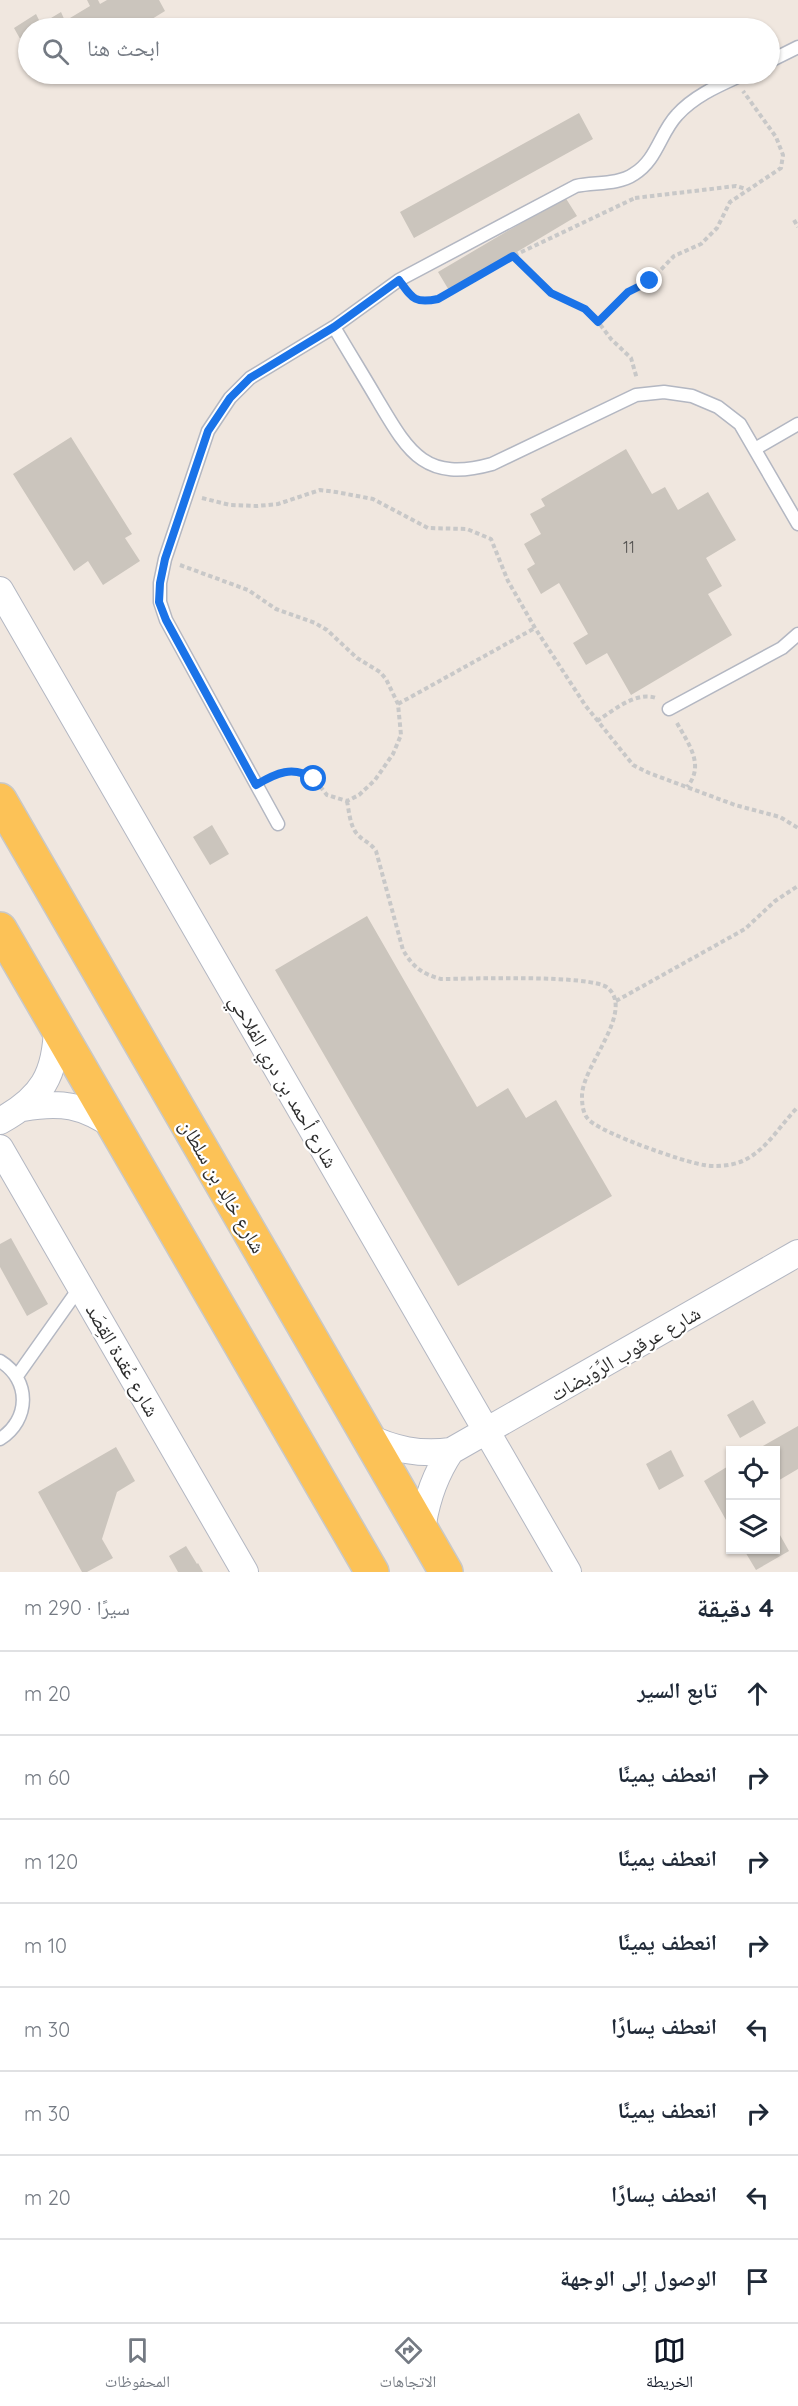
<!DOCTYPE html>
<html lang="ar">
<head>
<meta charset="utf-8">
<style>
  :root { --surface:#fff; --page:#f2f2f3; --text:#1f2937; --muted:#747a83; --line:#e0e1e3; --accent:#111827 }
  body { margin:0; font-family:Quicksand,"Noto Naskh Arabic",sans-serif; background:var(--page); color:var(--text); direction:rtl }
  .controls { position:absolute; right:18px; bottom:18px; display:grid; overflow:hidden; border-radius:0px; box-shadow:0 2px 4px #0004 }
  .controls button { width:54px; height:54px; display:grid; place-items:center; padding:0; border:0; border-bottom:2px solid var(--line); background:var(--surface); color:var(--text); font:30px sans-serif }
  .stop { position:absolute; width:18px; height:18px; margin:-14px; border:4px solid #1a73e8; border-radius:50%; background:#fff }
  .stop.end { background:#1a73e8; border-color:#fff; box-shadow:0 2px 6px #0008 }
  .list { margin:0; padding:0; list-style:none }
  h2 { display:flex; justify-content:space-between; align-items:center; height:78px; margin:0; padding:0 24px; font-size:26px }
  h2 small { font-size:20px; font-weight:400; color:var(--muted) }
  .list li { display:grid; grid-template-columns:39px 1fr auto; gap:18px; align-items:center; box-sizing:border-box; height:84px; padding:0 24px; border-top:2px solid var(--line) }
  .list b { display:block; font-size:22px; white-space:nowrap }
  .list em { font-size:20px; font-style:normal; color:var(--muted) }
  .icon { flex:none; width:33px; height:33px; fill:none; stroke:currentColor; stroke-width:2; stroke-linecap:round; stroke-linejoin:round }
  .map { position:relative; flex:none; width:798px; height:1572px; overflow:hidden; direction:ltr }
  .search { position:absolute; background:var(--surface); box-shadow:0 2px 4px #0004; left:18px; right:18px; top:18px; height:66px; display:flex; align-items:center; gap:15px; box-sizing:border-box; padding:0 21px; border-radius:33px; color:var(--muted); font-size:22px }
  .sheet { height:750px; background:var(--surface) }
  nav { display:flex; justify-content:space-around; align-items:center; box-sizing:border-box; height:84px; border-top:2px solid var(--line); background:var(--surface); font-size:16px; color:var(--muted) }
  nav a { display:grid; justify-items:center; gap:3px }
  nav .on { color:var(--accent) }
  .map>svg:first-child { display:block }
</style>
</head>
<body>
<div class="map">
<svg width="798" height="1572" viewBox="0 0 798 1572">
  <rect width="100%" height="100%" fill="#f0e7df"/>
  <path fill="#cbc5bd" d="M87 0H98L100 4 107 0H159L165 11 152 19 155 25 149 28H28V53L14 28 36 14 41 24 61 12 65 21 90 6Z
    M579 113 593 139 414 238 400 212Z
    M565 197 577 216 450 292 438 272Z
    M71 437 132 534 125 538 140 561 103 585 88 561 74 571 13 474Z
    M626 449 652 494 665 487 678 510 708 492 736 540 706 558 722 586 708 594 732 635 631 695 607 653 586 665 573 643 588 634 559 583 541 594 527 569 535 564 524 544 541 534 530 514 545 506 541 499Z
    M212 825 229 854 210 865 193 837Z
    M367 916 477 1107 508 1088 526 1118 556 1100 612 1196 458 1286 275 970Z
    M11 1238 48 1304 27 1316 0 1267V1244Z
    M753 1400 766 1423 740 1438 727 1415Z
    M798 1426V1469L776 1482V1450H756Z
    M116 1447 135 1481 117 1492 102 1539 113 1558 87 1572H82L38 1492Z
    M671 1450 684 1476 659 1490 646 1464Z
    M730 1465V1527L704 1481Z
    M776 1528 789 1551 756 1570 744 1550H776Z
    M186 1546 197 1564 198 1563 203 1572H178L169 1556Z"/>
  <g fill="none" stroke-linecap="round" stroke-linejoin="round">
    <g stroke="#b3b7c2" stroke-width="15">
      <path id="service" d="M770 61 798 47
        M334 327C348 351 363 375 377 399 408 451 424 483 492 464L636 395 664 392 692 396 718 407 740 424 798 524
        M755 449 798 424
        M669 709 782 648 798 634
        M278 824 166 620 160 602V583L165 559 208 431 230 398 250 378 334 327 399 280 576 186C595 182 618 185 634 174 657 160 660 133 677 115 695 95 720 85 744 74
        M0 1361C31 1380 30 1420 0 1439
        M17 1376 80 1287"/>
    </g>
    <g stroke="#b3b7c2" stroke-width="28">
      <path id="minor" d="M0 590 568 1572
        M23 1108C61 1101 83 1105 115 1127
        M0 1121C42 1098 56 1075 57 1026
        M0 1148 245 1572
        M366 1436C394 1450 420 1455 451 1451L798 1253
        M422 1530C426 1501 434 1476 451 1451"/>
    </g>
    <g stroke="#c8c8c8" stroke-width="36">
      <path id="primary" d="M0 800 446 1572
        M0 929 372 1572"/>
    </g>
    <path stroke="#c8c8c8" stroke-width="4" stroke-dasharray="4.5 3" stroke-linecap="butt" d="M635 198 736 186 746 189
      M794 220 798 227
      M513 256 551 293 585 309 596 319 611 339 631 358 637 379
      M409 293C416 304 427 302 438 299L513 256 635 198
      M599 322 628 292 650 281 674 256 701 244 717 228 730 202 781 168 783 155 776 137 743 91
      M202 498 230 505 257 506 278 504 320 490 336 492 373 499 428 528 467 529 491 539 508 581 535 628 585 705 633 765 649 773 735 805 780 817 798 828
      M180 565 248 590 276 609 315 623 327 630 357 658 380 672 386 679 398 704 401 735 393 754 375 780 359 795 347 801 327 795 314 779 305 773 286 770 271 776
      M398 704 535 628
      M597 721C614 710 636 691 656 698
      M677 723C689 745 705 765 687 787
      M347 801C349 811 350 826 357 834 363 841 370 842 376 851L403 950C413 967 422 974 441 979 468 979 592 974 608 988 635 1012 582 1066 582 1096 582 1105 583 1115 590 1121 605 1134 683 1162 704 1165 715 1167 729 1166 740 1162 766 1152 779 1126 798 1107
      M616 1001 745 929 775 901 798 886"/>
    <use href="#service" stroke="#fff" stroke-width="12"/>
    <use href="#minor" stroke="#fff" stroke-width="26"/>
    <use href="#primary" stroke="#fcc257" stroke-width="33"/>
  </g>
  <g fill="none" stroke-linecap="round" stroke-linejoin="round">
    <path stroke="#1a73e8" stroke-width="8" d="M314 779C293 765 276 773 256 785L166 620 159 602 160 583 165 559 208 431 230 398 250 378 334 327 399 280C412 298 414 304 438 299L513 256 551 293 585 309 598 322 628 292 650 281"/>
  </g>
  <g text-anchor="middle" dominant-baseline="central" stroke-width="4.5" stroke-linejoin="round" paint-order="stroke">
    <g font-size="16" fill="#545351">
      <text x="629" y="547">11</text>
    </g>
    <g font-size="20" fill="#2d2d2d" stroke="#fff">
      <text transform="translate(284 1081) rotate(60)">شارع أحمد بن دري الفلاحي</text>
      <text transform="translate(223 1186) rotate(60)">شارع خالِد بن سلطان</text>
      <text transform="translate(625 1353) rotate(-30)">شارع عرقوب الرِّوَيضات</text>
      <text transform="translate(123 1360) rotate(60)">شارع عُقدة القِصَد</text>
    </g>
  </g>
</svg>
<div class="controls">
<button><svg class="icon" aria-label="locate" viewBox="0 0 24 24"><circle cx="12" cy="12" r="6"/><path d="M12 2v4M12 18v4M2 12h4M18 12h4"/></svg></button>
<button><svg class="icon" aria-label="layers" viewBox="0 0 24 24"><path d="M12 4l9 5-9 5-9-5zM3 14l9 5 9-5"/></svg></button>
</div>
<div class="stop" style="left:314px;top:779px"></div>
<div class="stop end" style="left:650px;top:281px"></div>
<div class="search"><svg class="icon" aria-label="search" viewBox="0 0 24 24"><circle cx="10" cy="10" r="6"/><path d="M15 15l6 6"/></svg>ابحث هنا</div>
</div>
<section class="sheet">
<h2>4 دقيقة<small>سيرًا · 290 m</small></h2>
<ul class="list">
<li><svg class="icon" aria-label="ahead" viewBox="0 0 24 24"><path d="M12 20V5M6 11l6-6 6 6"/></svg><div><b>تابع السير</b></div><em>20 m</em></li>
<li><svg class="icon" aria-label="right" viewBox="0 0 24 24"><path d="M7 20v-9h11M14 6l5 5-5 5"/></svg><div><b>انعطف يمينًا</b></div><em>60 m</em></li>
<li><svg class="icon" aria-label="right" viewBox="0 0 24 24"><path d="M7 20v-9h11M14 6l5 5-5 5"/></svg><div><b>انعطف يمينًا</b></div><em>120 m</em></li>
<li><svg class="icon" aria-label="right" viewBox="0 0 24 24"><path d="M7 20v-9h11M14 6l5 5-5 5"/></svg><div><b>انعطف يمينًا</b></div><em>10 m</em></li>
<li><svg class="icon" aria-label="left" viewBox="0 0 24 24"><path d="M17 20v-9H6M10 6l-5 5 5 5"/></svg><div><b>انعطف يسارًا</b></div><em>30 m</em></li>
<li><svg class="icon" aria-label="right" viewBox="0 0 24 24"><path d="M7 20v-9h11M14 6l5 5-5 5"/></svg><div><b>انعطف يمينًا</b></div><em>30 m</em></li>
<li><svg class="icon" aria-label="left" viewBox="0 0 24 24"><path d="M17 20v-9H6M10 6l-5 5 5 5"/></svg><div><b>انعطف يسارًا</b></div><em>20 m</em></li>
<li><svg class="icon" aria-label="arrive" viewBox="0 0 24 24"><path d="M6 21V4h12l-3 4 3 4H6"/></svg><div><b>الوصول إلى الوجهة</b></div></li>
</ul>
</section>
<nav>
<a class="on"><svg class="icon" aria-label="map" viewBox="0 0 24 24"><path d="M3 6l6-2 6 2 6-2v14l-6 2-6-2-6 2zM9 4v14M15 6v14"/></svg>الخريطة</a>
<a><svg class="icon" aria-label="directions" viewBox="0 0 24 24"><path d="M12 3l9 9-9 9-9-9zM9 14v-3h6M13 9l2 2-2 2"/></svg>الاتجاهات</a>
<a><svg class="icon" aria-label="saved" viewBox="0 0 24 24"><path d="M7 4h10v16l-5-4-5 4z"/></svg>المحفوظات</a>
</nav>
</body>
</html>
